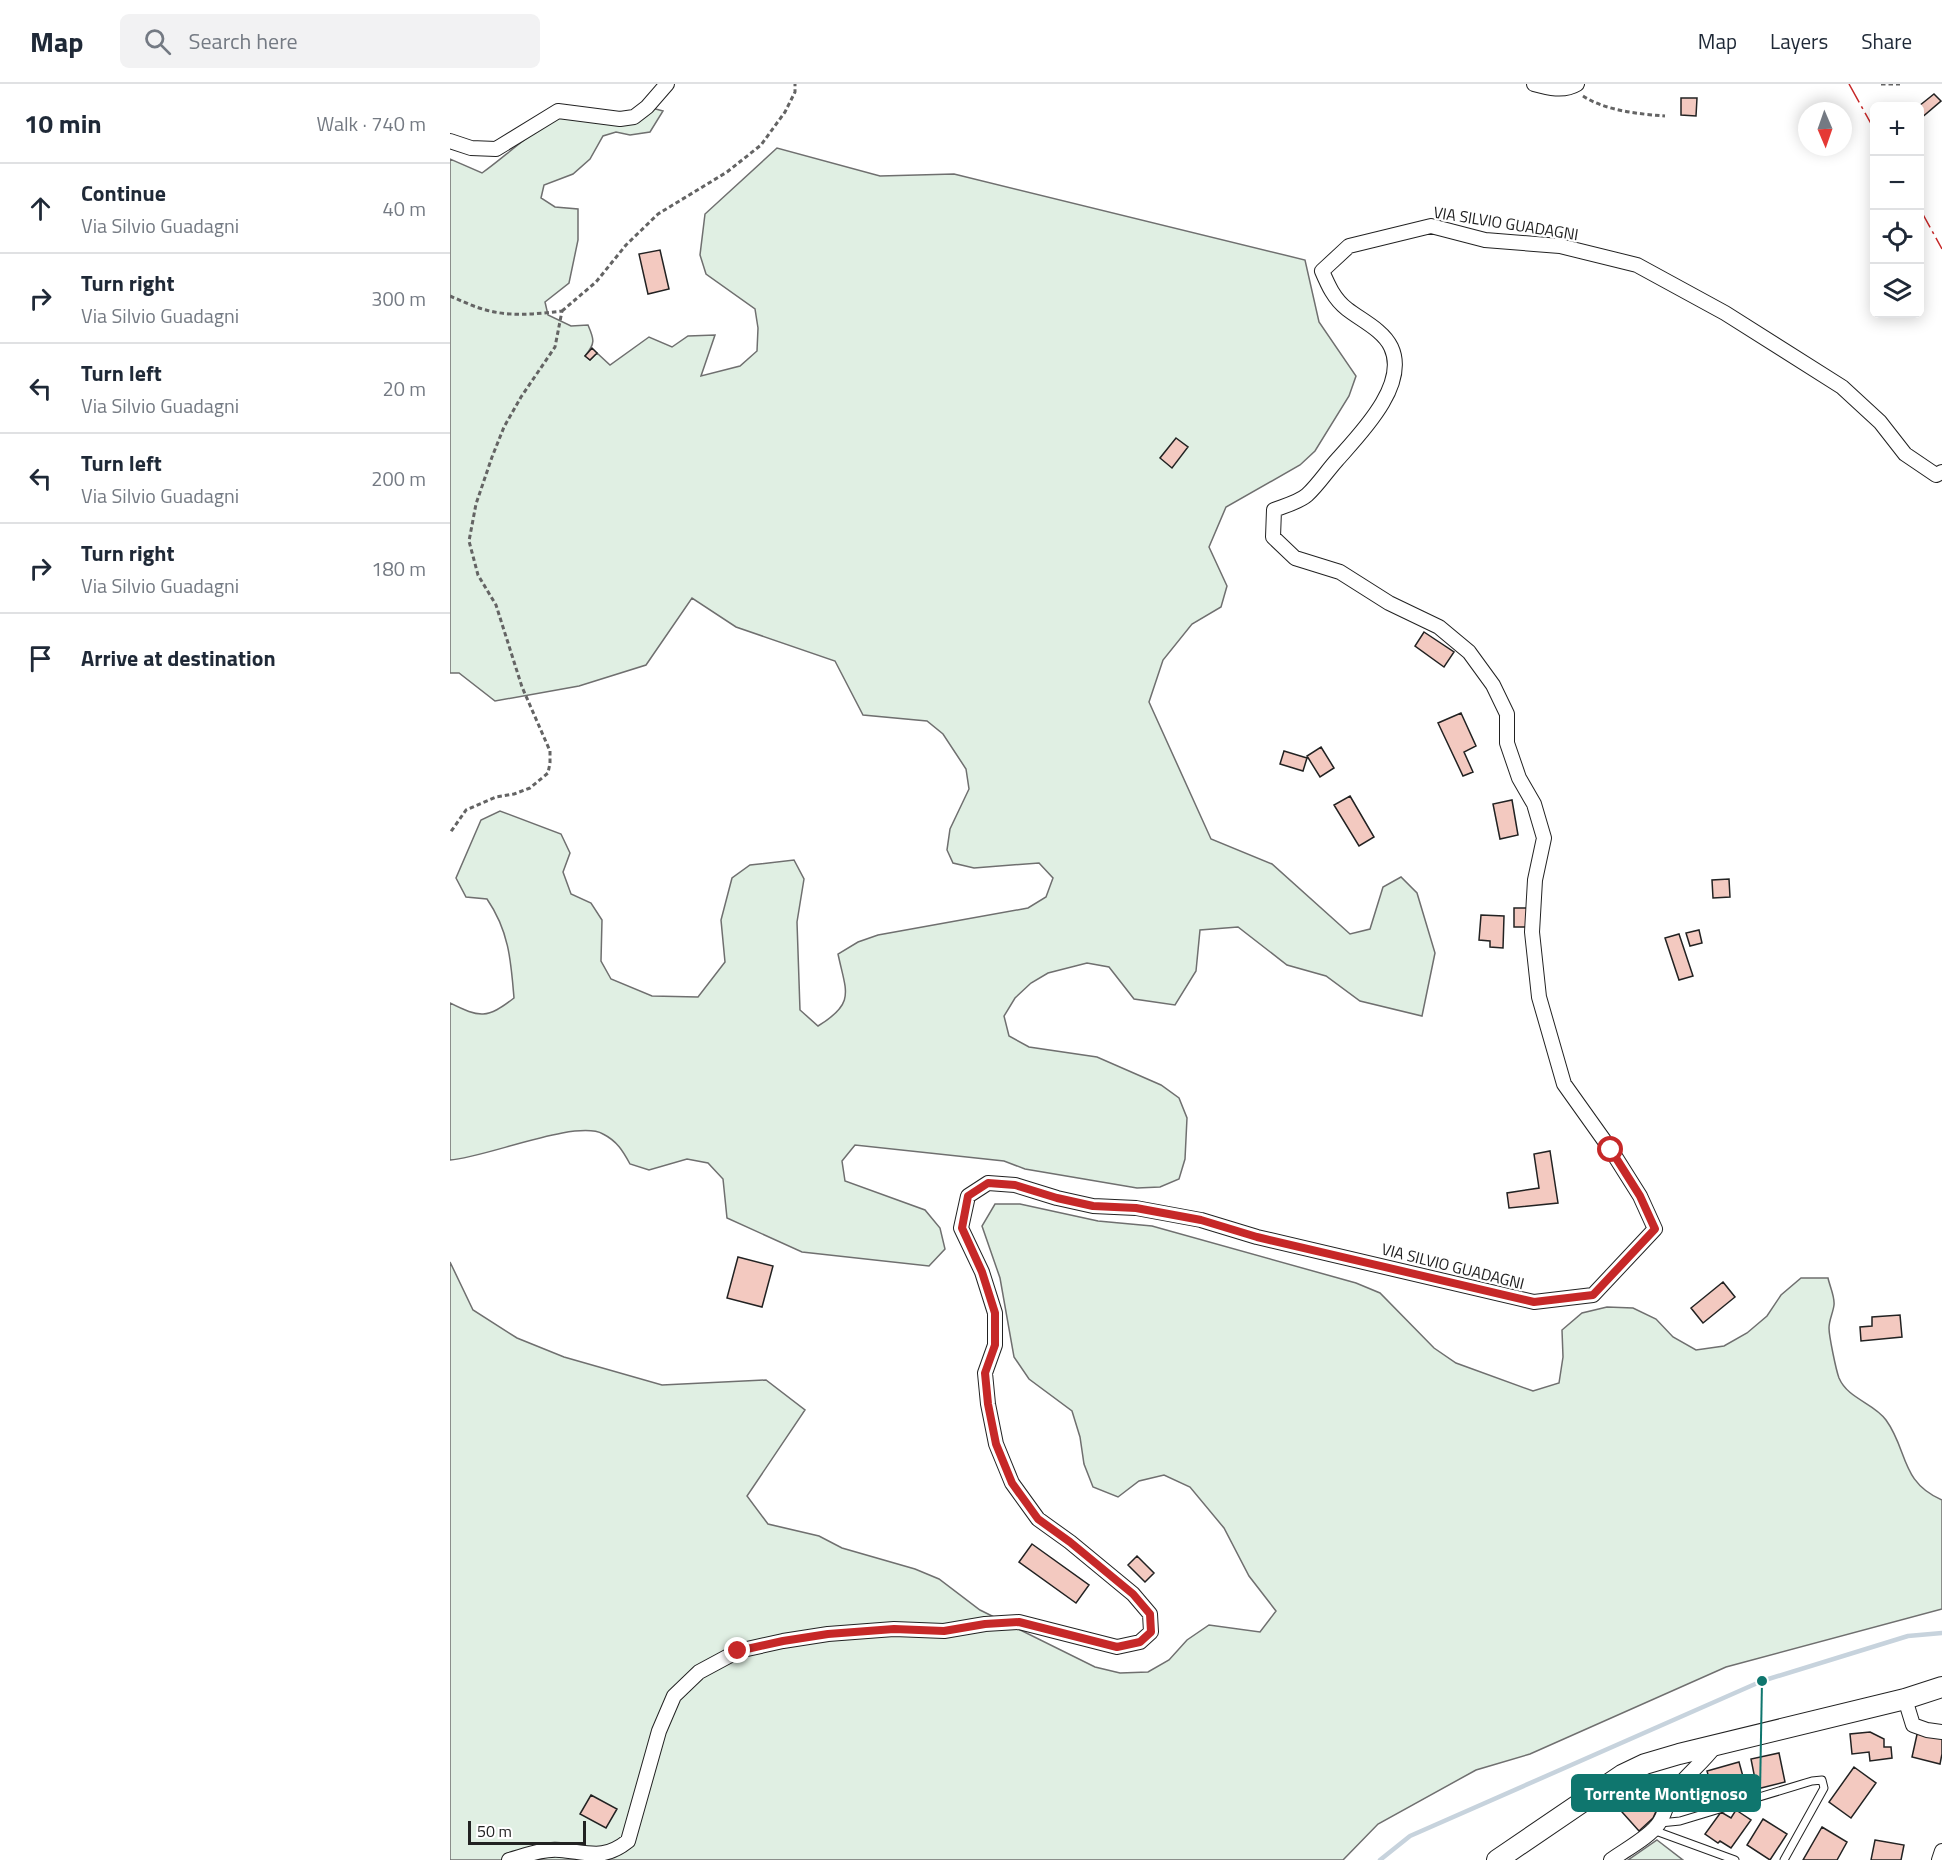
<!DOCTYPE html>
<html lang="en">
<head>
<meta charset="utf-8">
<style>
  :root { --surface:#fff; --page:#f2f2f3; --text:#1f2937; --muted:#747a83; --line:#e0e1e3 }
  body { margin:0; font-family:"Titillium Web",sans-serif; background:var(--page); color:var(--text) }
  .controls { position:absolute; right:18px; top:18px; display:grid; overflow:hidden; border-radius:9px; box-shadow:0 3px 15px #0003 }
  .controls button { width:54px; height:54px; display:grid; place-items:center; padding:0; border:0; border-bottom:2px solid var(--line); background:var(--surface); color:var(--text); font:30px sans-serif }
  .compass { position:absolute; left:1348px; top:18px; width:54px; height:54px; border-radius:50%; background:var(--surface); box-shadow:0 3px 15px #0003; rotate:178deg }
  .scale { position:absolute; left:18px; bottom:15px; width:118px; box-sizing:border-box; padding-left:6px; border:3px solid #222; border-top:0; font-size:16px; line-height:21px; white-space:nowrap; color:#222; -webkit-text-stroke:4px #fff; paint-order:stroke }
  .stop { position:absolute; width:18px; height:18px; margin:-14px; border:4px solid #c62828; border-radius:50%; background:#fff }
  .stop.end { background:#c62828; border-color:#fff; box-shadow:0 2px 6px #0008 }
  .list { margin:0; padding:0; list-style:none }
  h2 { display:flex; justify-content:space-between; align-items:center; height:78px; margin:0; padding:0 24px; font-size:26px }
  h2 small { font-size:20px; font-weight:400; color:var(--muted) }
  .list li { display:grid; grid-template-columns:39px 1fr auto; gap:18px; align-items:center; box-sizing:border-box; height:90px; padding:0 24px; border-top:2px solid var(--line) }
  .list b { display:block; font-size:22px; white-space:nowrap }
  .list p { margin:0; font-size:20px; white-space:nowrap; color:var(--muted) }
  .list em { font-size:20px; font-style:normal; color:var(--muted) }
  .icon { flex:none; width:33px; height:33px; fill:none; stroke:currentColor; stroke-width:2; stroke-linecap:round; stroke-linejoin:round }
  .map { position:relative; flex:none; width:1492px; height:1776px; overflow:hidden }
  header { display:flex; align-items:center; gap:36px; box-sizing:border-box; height:84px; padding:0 30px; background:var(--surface); border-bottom:2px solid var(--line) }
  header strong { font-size:28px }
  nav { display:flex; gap:33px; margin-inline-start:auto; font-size:21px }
  .search { width:420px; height:54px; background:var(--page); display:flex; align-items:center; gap:15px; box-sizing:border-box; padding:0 21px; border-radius:9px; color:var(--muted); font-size:22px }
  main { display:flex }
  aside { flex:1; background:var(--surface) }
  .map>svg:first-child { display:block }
</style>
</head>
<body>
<header>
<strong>Map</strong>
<div class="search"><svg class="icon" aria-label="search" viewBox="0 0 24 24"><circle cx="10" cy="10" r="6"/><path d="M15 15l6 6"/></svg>Search here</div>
<nav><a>Map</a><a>Layers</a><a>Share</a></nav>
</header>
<main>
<aside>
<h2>10 min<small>Walk · 740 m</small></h2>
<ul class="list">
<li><svg class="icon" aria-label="ahead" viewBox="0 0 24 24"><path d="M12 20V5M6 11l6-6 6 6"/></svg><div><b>Continue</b><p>Via Silvio Guadagni</p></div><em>40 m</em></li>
<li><svg class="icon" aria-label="right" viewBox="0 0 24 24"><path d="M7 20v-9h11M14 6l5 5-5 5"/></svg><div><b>Turn right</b><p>Via Silvio Guadagni</p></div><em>300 m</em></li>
<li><svg class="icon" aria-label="left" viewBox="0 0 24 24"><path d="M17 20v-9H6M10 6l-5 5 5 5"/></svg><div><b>Turn left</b><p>Via Silvio Guadagni</p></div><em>20 m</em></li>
<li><svg class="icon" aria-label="left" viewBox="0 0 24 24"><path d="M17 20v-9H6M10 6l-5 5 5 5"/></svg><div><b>Turn left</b><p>Via Silvio Guadagni</p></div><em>200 m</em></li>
<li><svg class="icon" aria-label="right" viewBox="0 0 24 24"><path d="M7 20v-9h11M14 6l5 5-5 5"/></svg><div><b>Turn right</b><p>Via Silvio Guadagni</p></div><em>180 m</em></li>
<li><svg class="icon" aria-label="arrive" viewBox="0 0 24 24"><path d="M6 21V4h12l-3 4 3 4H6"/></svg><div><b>Arrive at destination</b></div></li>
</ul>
</aside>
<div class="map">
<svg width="1492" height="1776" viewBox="0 0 1492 1776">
  <rect width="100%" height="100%" fill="#fff"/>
  <path fill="#e0efe3" stroke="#6f6f6f" stroke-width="1.5" d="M202 24 213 27 200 48 180 51 166 48 153 52 140 75 123 90 94 101 91 114 105 123 128 125V156L119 199 95 218 98 231 121 242 138 241C144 255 146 259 135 272L140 276 147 269 160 281 199 253 222 263 238 252 265 251 251 292 290 282 307 267 308 244 305 225 256 190 250 171 255 130 327 64 430 92 504 90 855 176 869 238 906 292 899 312 865 367 850 381 776 423 759 463 777 502 771 523 742 540 713 576 699 618 761 755 822 780 900 850 920 845 933 803 951 793 967 809 985 869 972 932 910 917 876 892 837 881 788 843 750 846 746 887 725 921 684 915 659 883 637 879 598 889 581 899 565 914 554 932 559 952 579 963 647 973 711 1001 729 1014 737 1034 735 1075 729 1095 710 1103 687 1104 575 1085 554 1077 405 1061 392 1077 395 1097 475 1126 490 1144 495 1165 479 1182 352 1168 277 1134 273 1095 258 1079 237 1075 199 1086 180 1080C173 1067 167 1057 153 1050 126 1035 35 1074 0 1076V919C30 934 37 935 64 914 61 877 59 847 37 815L16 813 6 794 31 736 50 727 111 750 120 769 113 788 121 810 141 819 152 836 151 877 161 895 202 912 248 913 275 878 271 836 282 794 300 781 344 776 354 795 347 838 350 926 368 942C406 919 396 908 388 870L408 858 428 851 578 824 596 813 603 794 589 779 524 784 503 779 497 766 500 745 519 705 516 685 493 650 477 637 413 631 385 577 286 543 242 514 196 581 129 602 45 617 9 589H0V75L32 89C57 71 79 49 107 35 117 30 128 35 138 34 160 33 181 28 202 24Z
    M545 1120H570L648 1137 702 1142 906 1199 930 1209 984 1264 1006 1279 1083 1307 1109 1299 1113 1273 1112 1246 1132 1229 1157 1223 1183 1224 1206 1235 1223 1253 1246 1266 1274 1262 1297 1249 1317 1232 1331 1211 1351 1194H1378C1380 1203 1385 1213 1384 1221 1383 1229 1379 1236 1379 1244 1379 1252 1386 1286 1389 1294 1398 1315 1424 1319 1436 1336 1458 1366 1450 1398 1492 1416V1525L1276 1583 1080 1670 1026 1686 928 1740 893 1776H0V1178L23 1226 67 1254 114 1273 212 1301 316 1296 355 1326 297 1412 318 1440 369 1452 392 1464 465 1485 489 1495 530 1526 645 1583 670 1589 698 1588 719 1576 737 1556 759 1541 810 1548 826 1527 799 1492 774 1444 740 1403 714 1391 689 1397 668 1413 643 1403 634 1380 630 1353 622 1327 579 1295 564 1273 550 1194 532 1142Z
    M1207 1756 1233 1776H1178Z"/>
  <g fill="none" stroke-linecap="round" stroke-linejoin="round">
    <path stroke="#c7d3dd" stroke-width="4.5" d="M930 1776 960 1752 1312 1597 1458 1552 1492 1549"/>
  </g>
  <path fill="#f3c9c0" stroke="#222" stroke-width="1.5" d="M1484 10 1491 17 1470 35 1469 22Z
    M1231 14H1247L1246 32 1231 31Z
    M210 166 219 205 198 210 189 170Z
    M142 264 147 269 140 276 135 272Z
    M726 354 738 363 722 384 710 374Z
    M974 548 1004 568 994 583 965 562Z
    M1011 629 1026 662 1014 668 1023 688 1013 692 988 639Z
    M871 663 884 684 870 693 857 672Z
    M834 667 857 674 853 687 830 680Z
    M900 712 924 753 909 762 884 721Z
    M1062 716 1068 751 1050 755 1043 720Z
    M1279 795 1280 813 1263 814 1262 796Z
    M1064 824H1078V843H1064Z
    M1031 831 1054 832 1053 864 1040 863V857L1029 856Z
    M1249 846 1252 859 1240 862 1236 849Z
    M1229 850 1243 892 1229 896 1215 854Z
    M1100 1067 1108 1119 1059 1124 1057 1109 1089 1104 1084 1070Z
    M288 1173 323 1182 312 1223 277 1214Z
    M1273 1198 1285 1213 1253 1239 1241 1224Z
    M1450 1231 1452 1253 1411 1257 1410 1243 1422 1242V1233Z
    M582 1460 639 1501 626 1519 569 1478Z
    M687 1472 704 1489 695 1498 678 1481Z
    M1468 1646 1492 1652V1670L1490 1680 1462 1673Z
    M1420 1648 1434 1655V1663H1441L1442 1674 1420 1677 1419 1668 1402 1670 1400 1650Z
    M1329 1669 1335 1698 1307 1705 1301 1675Z
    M1289 1678 1297 1707 1265 1716 1257 1687Z
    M1404 1683 1426 1699 1401 1734 1379 1718Z
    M1207 1691 1218 1701 1203 1734 1189 1747 1164 1719 1181 1703 1188 1711Z
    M141 1711 167 1725 156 1744 130 1730Z
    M1286 1726 1301 1736 1281 1764 1270 1757 1268 1759 1255 1750 1271 1728 1281 1734Z
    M1313 1735 1337 1750 1320 1776 1297 1761Z
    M1372 1743 1397 1758 1387 1776H1353Z
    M1425 1756 1454 1761 1451 1776H1421Z"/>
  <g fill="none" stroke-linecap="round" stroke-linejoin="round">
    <g stroke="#222" stroke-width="9">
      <path id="lane" d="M1210 1739 1230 1737 1362 1697 1372 1696 1374 1704 1334 1776
        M1203 1746 1285 1776"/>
    </g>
    <g stroke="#222" stroke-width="16">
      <path id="street" d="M1084 0C1098 4 1114 8 1127 0
        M0 57 21 64 46 65 108 27 170 35 184 33 197 23 217 0
        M1455 1615 1463 1641 1477 1646 1492 1648
        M59 1776C74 1772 94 1764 110 1766 141 1769 154 1776 178 1757L209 1647 224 1612 249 1588 288 1567 333 1557 378 1550 444 1545 494 1547 535 1540 569 1538 667 1563 690 1558 701 1548 700 1530 683 1510 620 1458 588 1435 562 1399 546 1360 538 1320 535 1289 545 1261V1229L532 1188 511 1144 518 1112 538 1099 565 1101 607 1114 643 1122 686 1124 751 1136 807 1153 1084 1218 1143 1211 1205 1145 1190 1112 1161 1066 1114 1000 1089 913 1082 848 1085 796 1094 754 1084 720 1069 694 1057 659V630L1043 601 1019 568 989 543 939 519 890 488 845 474 823 453 824 426C834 422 849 418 857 411 868 401 877 387 887 376 910 350 959 301 941 263 933 246 911 236 897 225 884 215 878 201 872 187L899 162 981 142 1035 156 1110 162 1187 181 1275 229 1392 303 1430 338 1455 370 1486 391 1492 388
        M1161 1776C1175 1766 1201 1752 1209 1739 1216 1729 1217 1715 1225 1706 1238 1690 1254 1677 1266 1661
        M1489 1776 1492 1767"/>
    </g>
    <g stroke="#222" stroke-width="22">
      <path id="secondary" d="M1047 1776 1172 1691 1195 1680 1229 1670 1455 1615 1492 1603"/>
    </g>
    <path stroke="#646464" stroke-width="3" stroke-dasharray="4.5 3" stroke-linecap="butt" d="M1431 0H1450
      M1133 12C1156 27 1189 30 1215 32
      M0 212C12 217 24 223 36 226 61 233 87 230 112 227L105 263 71 313 54 343 42 373 26 420 19 457 28 491 46 521 72 603 100 667V679L98 689 80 704 64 710 46 713 16 726 0 749
      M112 227 146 198 176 161 208 130 277 88 311 61 335 28 345 8V0"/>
    <use href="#lane" stroke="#fff" stroke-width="7"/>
    <use href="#street" stroke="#fff" stroke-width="14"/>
    <use href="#secondary" stroke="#fff" stroke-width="20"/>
    <path stroke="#c62828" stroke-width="1.5" stroke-dasharray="21 4.5 3 4.5" stroke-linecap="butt" d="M1399 0 1424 45
      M1470 125 1492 165"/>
  </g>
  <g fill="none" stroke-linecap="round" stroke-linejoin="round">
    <path stroke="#c62828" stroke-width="8" d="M288 1567 333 1557 378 1550 444 1545 494 1547 535 1540 569 1538 667 1563 690 1558 701 1548 700 1530 683 1510 620 1458 588 1435 562 1399 546 1360 538 1320 535 1289 545 1261V1229L532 1188 512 1144 518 1112 538 1099 565 1101 607 1114 643 1122 686 1124 751 1136 807 1153 1084 1218 1143 1211 1205 1145 1190 1112 1161 1066"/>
  </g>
  <g text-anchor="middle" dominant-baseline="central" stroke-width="4.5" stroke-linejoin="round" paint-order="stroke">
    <g font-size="16" fill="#222" stroke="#fff">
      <text transform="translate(1056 139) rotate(9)">VIA SILVIO GUADAGNI</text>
      <text transform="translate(1003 1182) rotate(14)">VIA SILVIO GUADAGNI</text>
    </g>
  </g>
  <path fill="none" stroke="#0f766e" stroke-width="2" d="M1312 1597L1310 1709"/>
  <circle fill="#0f766e" stroke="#fff" stroke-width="2" cx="1312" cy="1597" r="6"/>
  <rect fill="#0f766e" stroke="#0f766e" stroke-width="2" x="1122" y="1691" width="188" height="36" rx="6"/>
  <g font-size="18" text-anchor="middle" font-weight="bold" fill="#fff">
    <text x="1216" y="1716">Torrente Montignoso</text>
  </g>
</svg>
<div class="controls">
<button>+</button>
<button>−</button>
<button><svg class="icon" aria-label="locate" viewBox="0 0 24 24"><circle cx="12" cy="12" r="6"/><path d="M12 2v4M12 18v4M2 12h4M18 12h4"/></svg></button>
<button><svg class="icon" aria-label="layers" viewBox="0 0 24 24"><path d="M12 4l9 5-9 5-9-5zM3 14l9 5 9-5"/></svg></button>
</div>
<svg class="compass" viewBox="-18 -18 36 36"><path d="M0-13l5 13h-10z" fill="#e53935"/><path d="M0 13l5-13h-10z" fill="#747a83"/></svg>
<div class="scale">50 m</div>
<div class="stop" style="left:1161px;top:1066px"></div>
<div class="stop end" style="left:288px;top:1567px"></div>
</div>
</main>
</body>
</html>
